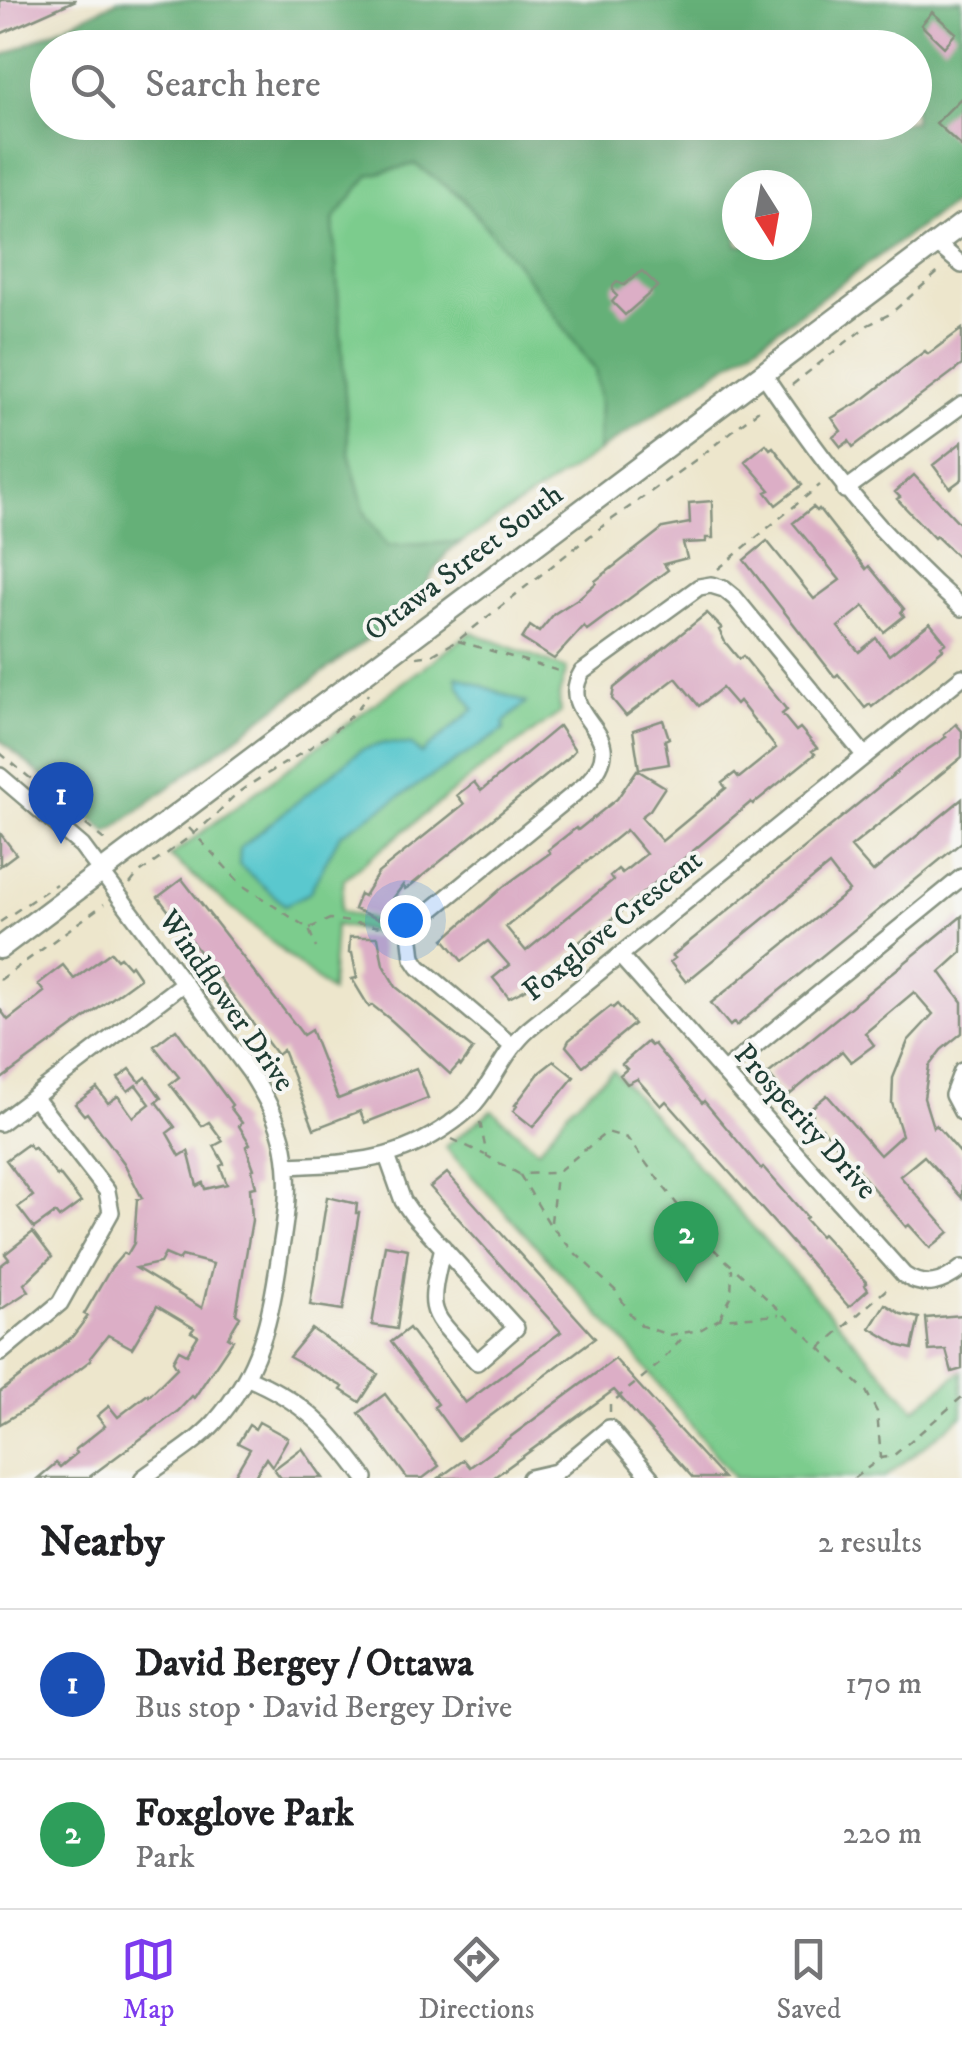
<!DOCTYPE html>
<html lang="en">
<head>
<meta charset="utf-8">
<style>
  :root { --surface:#fff; --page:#f6f6f6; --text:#202124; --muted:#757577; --line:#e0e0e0; --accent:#7c3aed }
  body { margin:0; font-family:"IM FELL DW Pica",serif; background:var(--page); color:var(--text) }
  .compass { position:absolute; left:722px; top:170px; width:90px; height:90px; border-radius:50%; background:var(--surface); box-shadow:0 10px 40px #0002; rotate:169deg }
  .you { position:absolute; left:405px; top:920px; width:35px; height:35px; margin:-25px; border:8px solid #fff; border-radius:50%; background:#1a73e8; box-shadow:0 0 0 15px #1a73e833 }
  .badge { display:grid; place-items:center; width:65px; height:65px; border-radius:50%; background:var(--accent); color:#fff; font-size:32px; font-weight:700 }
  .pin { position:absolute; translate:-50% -82px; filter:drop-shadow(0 2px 5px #0008) }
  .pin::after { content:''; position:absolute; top:52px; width:35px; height:30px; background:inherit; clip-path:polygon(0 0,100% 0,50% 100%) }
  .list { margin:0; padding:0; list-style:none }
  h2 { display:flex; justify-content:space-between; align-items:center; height:130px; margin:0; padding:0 40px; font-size:42px }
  h2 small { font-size:32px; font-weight:400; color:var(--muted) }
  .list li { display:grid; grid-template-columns:65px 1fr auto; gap:30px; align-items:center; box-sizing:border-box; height:150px; padding:0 40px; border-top:2px solid var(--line) }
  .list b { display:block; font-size:38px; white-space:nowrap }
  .list p { margin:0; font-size:32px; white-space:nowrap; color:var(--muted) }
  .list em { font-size:32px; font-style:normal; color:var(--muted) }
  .icon { flex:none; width:55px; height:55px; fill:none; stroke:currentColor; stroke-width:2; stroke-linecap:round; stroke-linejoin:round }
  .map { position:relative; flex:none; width:962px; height:1478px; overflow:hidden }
  .search { position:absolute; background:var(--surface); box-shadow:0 10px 40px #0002; left:30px; right:30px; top:30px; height:110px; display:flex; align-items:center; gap:25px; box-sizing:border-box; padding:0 35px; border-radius:55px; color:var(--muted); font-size:38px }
  .sheet { height:430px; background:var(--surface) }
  nav { display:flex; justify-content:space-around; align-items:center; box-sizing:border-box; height:140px; border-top:2px solid var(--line); background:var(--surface); font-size:28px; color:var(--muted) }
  nav a { display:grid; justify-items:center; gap:5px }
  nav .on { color:var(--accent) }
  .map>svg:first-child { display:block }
</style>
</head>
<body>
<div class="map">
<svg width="962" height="1478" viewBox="0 0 962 1478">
  <rect width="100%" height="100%" fill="#f6f6f2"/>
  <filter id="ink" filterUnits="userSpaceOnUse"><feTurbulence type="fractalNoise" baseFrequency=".01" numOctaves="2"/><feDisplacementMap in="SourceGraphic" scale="20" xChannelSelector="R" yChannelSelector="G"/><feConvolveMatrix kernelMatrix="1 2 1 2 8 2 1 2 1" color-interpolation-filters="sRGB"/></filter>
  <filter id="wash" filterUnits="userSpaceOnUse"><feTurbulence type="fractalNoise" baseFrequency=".0048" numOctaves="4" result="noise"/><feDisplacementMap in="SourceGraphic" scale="40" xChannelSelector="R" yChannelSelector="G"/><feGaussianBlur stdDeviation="2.25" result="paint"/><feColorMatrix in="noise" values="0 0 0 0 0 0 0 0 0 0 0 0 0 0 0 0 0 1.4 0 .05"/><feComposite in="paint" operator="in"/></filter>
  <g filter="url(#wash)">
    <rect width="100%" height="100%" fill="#ede6cc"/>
    <path fill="#7ccc8d" stroke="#4e8460" stroke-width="2.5" d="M415 164 462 198 515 261 595 370 600 403 598 452 462 542 387 546 365 513 349 453 333 220 369 175Z
      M471 632 567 669 559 695 560 713 475 774 344 879 340 911 394 926 392 935 335 925 331 992 170 856Z
      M613 1070 915 1409 962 1371V1416L884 1478H734L623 1340 445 1147 492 1110 538 1150 572 1106Z"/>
    <path fill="#65b078" stroke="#427656" stroke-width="2.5" fill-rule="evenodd" d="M119 0H962V196L749 350 598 452 600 403 595 370 515 261 462 198 415 164 369 175 333 220 349 453 365 513 387 546 462 542 447 552 412 606 108 833 0 740V57ZM48 48H914V122H48ZM737 185H797V245H737Z"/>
    <path fill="#5ac8ce" stroke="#3c8281" stroke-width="2.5" d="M457 676 526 703 504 722V730L340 835 309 893 285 905 239 865 240 848 361 750 385 743 412 745 421 754 474 709 459 686Z"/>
    <g id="blocks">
      <path fill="#dcaec6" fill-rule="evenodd" d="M0 0H76L0 34Z
        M932 12 956 33 944 47 921 25Z
        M962 97V147L936 123Z
        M642 271 658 286 625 315 612 302 617 296 613 292V286L617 282 624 285Z
        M962 329V365L853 447 849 441 841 447 833 437 841 431 832 418 865 398 925 351 928 354Z
        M962 442V479L950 488 933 465Z
        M766 444 770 449 773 447 802 485 776 505 766 492 770 490 745 461Z
        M914 475 962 526V561L936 536 934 538 897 499 900 497 895 492Z
        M712 501 713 538H706V542L683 543 687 558 664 564 668 570 587 630 584 626 554 659 522 639 530 626 539 632 554 614 579 598 596 583 595 581 663 528 690 523 689 503Z
        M813 507 817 511 819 509 866 569 869 566 904 609 901 612 904 616 884 632 864 606 838 627 859 652 876 638 889 655 930 623 946 643 941 646 943 649 872 707 870 704 865 708 838 674 835 677 744 560 767 541 814 599 840 580 793 523Z
        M707 613 722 628 719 630 725 642 739 659 743 656 787 710 782 714 796 731 800 728 817 748 812 751 815 754 753 804 751 802 605 925 594 933 593 930 576 945 578 947 526 989 509 998 493 978 509 965 488 941 462 961 444 939 503 887 550 853 548 850 576 828 578 830 617 799 637 770 665 787 650 810 641 817 662 841 726 788 722 783 735 773 739 778 776 748 739 701 736 704 722 688 699 706 676 678 626 716 612 699 614 688ZM626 830 646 854 622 873 618 869 610 876 613 880 526 951 506 927Z
        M663 720 669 738 665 740 669 764 639 769 633 730Z
        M956 724 962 731V757L851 847 873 872 962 799V842L736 1026 734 1022 730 1026 711 1003 849 891 829 865 686 982 670 962 675 958 672 956 908 763 946 737 944 735Z
        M559 726 575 750 568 758 410 886 405 889 403 885 378 919 354 909 360 894 364 896 378 873 464 804 457 795 474 782 481 791Z
        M0 833 16 854 0 866Z
        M182 879 297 1027 303 1035 311 1030 338 1099 416 1068 428 1098 365 1123 360 1111 314 1129 283 1050 277 1055 158 897Z
        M962 916V952L940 972 962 1002V1033L941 1050 929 1066 924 1098 933 1127 936 1125 962 1155V1198L924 1156 900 1176 949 1232 930 1248 909 1225 906 1227 822 1128 820 1130 809 1118 813 1114 809 1110 827 1095 880 1155 902 1135 892 1103 893 1078 908 1041 933 1014 914 992 865 1033 874 1045 851 1062 842 1051 787 1097 768 1074Z
        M350 937H378L383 965 396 987 473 1049 461 1066 459 1064 450 1074 391 1020 372 1005 369 1007 352 979 357 978 352 953H349Z
        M111 952 117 959 120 957 129 967 131 965 140 978 0 1080V1009L8 1020 44 992 38 984 63 965 74 979Z
        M617 1004 634 1024 583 1066 566 1046 569 1040 611 1006 613 1008Z
        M176 1029 232 1105 230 1107 242 1123 239 1126 250 1144 246 1147 254 1169 252 1170 256 1187 250 1188 252 1220 236 1314 240 1317 228 1337 233 1340 194 1398 192 1396 178 1411 88 1478H38L56 1463 60 1467 77 1453 75 1450 105 1426 97 1416 109 1406 118 1417 148 1394 149 1396 177 1368 173 1361 179 1350 187 1354 198 1336 191 1332 194 1328 157 1306 132 1348 108 1335 90 1358 91 1360 31 1406 0 1424V1392L72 1337 88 1316 84 1314 111 1268 124 1253 127 1255 134 1243 137 1199 142 1198 124 1163 87 1113 84 1115 75 1104 97 1088 108 1103 118 1096 133 1117 150 1104 136 1085 128 1091 118 1078 130 1069 140 1082 146 1077 161 1098 156 1102 175 1127 167 1133 180 1156 188 1151 197 1186 203 1183 205 1189 227 1184 220 1166 224 1164 214 1146 223 1141 209 1122 202 1126 170 1084 179 1077 154 1046ZM165 1254 179 1260 182 1256 213 1264 202 1308 136 1268 160 1263Z
        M647 1042 651 1046 654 1044 702 1103 704 1101 761 1169 763 1167 807 1217 805 1219 812 1227 820 1236 822 1234 867 1283 865 1285 868 1290 849 1307 666 1101 661 1106 637 1079 627 1084 620 1075 627 1069 622 1064Z
        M554 1061 574 1077 533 1127 513 1111 517 1106 515 1105 540 1072Z
        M28 1144 32 1149 34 1147 57 1176 59 1174 81 1202 59 1218 55 1213 34 1228 18 1207 33 1196 6 1160Z
        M447 1173 595 1338 458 1440 434 1407 438 1404 391 1342 409 1328 465 1403 561 1332 430 1187Z
        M327 1197 357 1204 356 1213H359L343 1310 310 1305Z
        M33 1232 52 1257 24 1284 29 1291 0 1310V1266L9 1259 5 1254Z
        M385 1245 408 1249 397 1329 372 1325Z
        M885 1304 901 1314 919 1318 912 1349 900 1346 870 1328Z
        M962 1315V1369L952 1372 946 1350 929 1351 926 1318Z
        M312 1329 378 1374 360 1402 341 1390 343 1387 289 1357Z
        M615 1359 723 1478H693L614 1390 493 1478H439L464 1460 470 1467Z
        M385 1394 439 1466 423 1478H407L359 1413Z
        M259 1422 288 1438 272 1466 266 1458 254 1478H233L250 1449 238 1443 249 1425 255 1429Z
        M302 1448 323 1478H281L274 1469Z"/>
    </g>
  </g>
  <g filter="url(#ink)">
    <use href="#blocks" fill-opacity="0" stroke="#869280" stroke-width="2.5"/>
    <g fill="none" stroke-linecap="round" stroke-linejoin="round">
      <g stroke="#869280" stroke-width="20">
        <path id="minor" d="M937 244 962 265
          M764 375C826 466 878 535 962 608
          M845 490 962 405
          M0 776 82 846 250 1072C265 1096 279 1120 284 1148 291 1184 286 1218 280 1254 270 1320 261 1369 215 1422 195 1444 167 1460 143 1478
          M621 957 904 1275C925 1289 942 1284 962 1268
          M511 1045 419 967 413 958 410 932 418 921 586 784C638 731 553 720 582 672L699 587 711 585 724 589 735 598 865 756
          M962 1071 953 1095 962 1112
          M723 1072 962 877
          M0 1123 182 984
          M387 1156 403 1201 412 1214 516 1328 477 1362C429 1309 426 1318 443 1247
          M287 1166C350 1163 396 1163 450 1124 458 1118 467 1112 474 1104 495 1080 504 1051 529 1029L962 677
          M0 1353 60 1303 111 1212 107 1191 34 1097
          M246 1377C304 1401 329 1429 365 1478
          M530 1478 556 1472 609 1428 651 1478"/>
      </g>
      <g stroke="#869280" stroke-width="25">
        <path id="major" d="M0 948 962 224"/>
      </g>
      <path stroke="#869280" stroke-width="2.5" stroke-dasharray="8 8" stroke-linecap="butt" d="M792 385 868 325 890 314 943 268
        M718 569 820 485
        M458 641 562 672
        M417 657 432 655 457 641 604 525 701 456 765 405
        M0 753 109 844
        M189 828 242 885 309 929 316 948
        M130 884 137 875C161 857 188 840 211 819 221 810 229 800 239 792 278 764 344 736 368 694
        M0 922 56 884
        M310 928 330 919 394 929
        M0 980 104 904
        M480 1122 487 1156 519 1174 556 1173 607 1132 627 1138 704 1240 866 1391 877 1412 881 1458
        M452 1139 485 1155
        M520 1175 550 1225 574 1252 616 1291 631 1315 642 1326 669 1335 700 1330 719 1319 779 1315
        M551 1222 556 1175
        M720 1318 731 1297 732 1269
        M820 1348 889 1287
        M610 1412V1404L659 1364 686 1334
        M854 1478 881 1458 893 1456 962 1397"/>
      <use href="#minor" stroke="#fff" stroke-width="15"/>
      <use href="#major" stroke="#fff" stroke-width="20"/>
    </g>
  </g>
  <g text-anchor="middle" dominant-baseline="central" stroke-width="8" stroke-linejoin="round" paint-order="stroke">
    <g font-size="30" fill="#1f3d34" stroke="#f6f6f2">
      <text transform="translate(464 563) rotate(-37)">Ottawa Street South</text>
      <text transform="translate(613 926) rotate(-39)">Foxglove Crescent</text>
      <text transform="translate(226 1001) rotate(55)">Windflower Drive</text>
      <text transform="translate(805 1122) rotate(48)">Prosperity Drive</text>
    </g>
  </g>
</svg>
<svg class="compass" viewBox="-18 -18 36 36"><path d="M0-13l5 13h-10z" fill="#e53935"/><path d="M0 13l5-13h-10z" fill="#757577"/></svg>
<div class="you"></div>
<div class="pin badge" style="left:61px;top:844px;background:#1a4fb4">1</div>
<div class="pin badge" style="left:686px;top:1283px;background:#2e9e5b">2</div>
<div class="search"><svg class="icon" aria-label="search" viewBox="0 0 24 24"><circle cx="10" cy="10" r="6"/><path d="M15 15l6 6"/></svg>Search here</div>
</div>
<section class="sheet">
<h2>Nearby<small>2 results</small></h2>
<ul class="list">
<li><span class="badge" style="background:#1a4fb4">1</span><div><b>David Bergey / Ottawa</b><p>Bus stop · David Bergey Drive</p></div><em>170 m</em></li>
<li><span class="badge" style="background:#2e9e5b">2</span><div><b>Foxglove Park</b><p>Park</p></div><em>220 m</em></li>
</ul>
</section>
<nav>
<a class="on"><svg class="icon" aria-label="map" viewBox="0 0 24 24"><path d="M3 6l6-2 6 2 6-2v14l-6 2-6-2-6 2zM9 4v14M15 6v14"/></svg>Map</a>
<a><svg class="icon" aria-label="directions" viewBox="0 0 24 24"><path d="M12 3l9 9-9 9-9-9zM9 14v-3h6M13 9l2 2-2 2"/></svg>Directions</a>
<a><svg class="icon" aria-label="saved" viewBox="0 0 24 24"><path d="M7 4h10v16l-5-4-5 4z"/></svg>Saved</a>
</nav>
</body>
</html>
